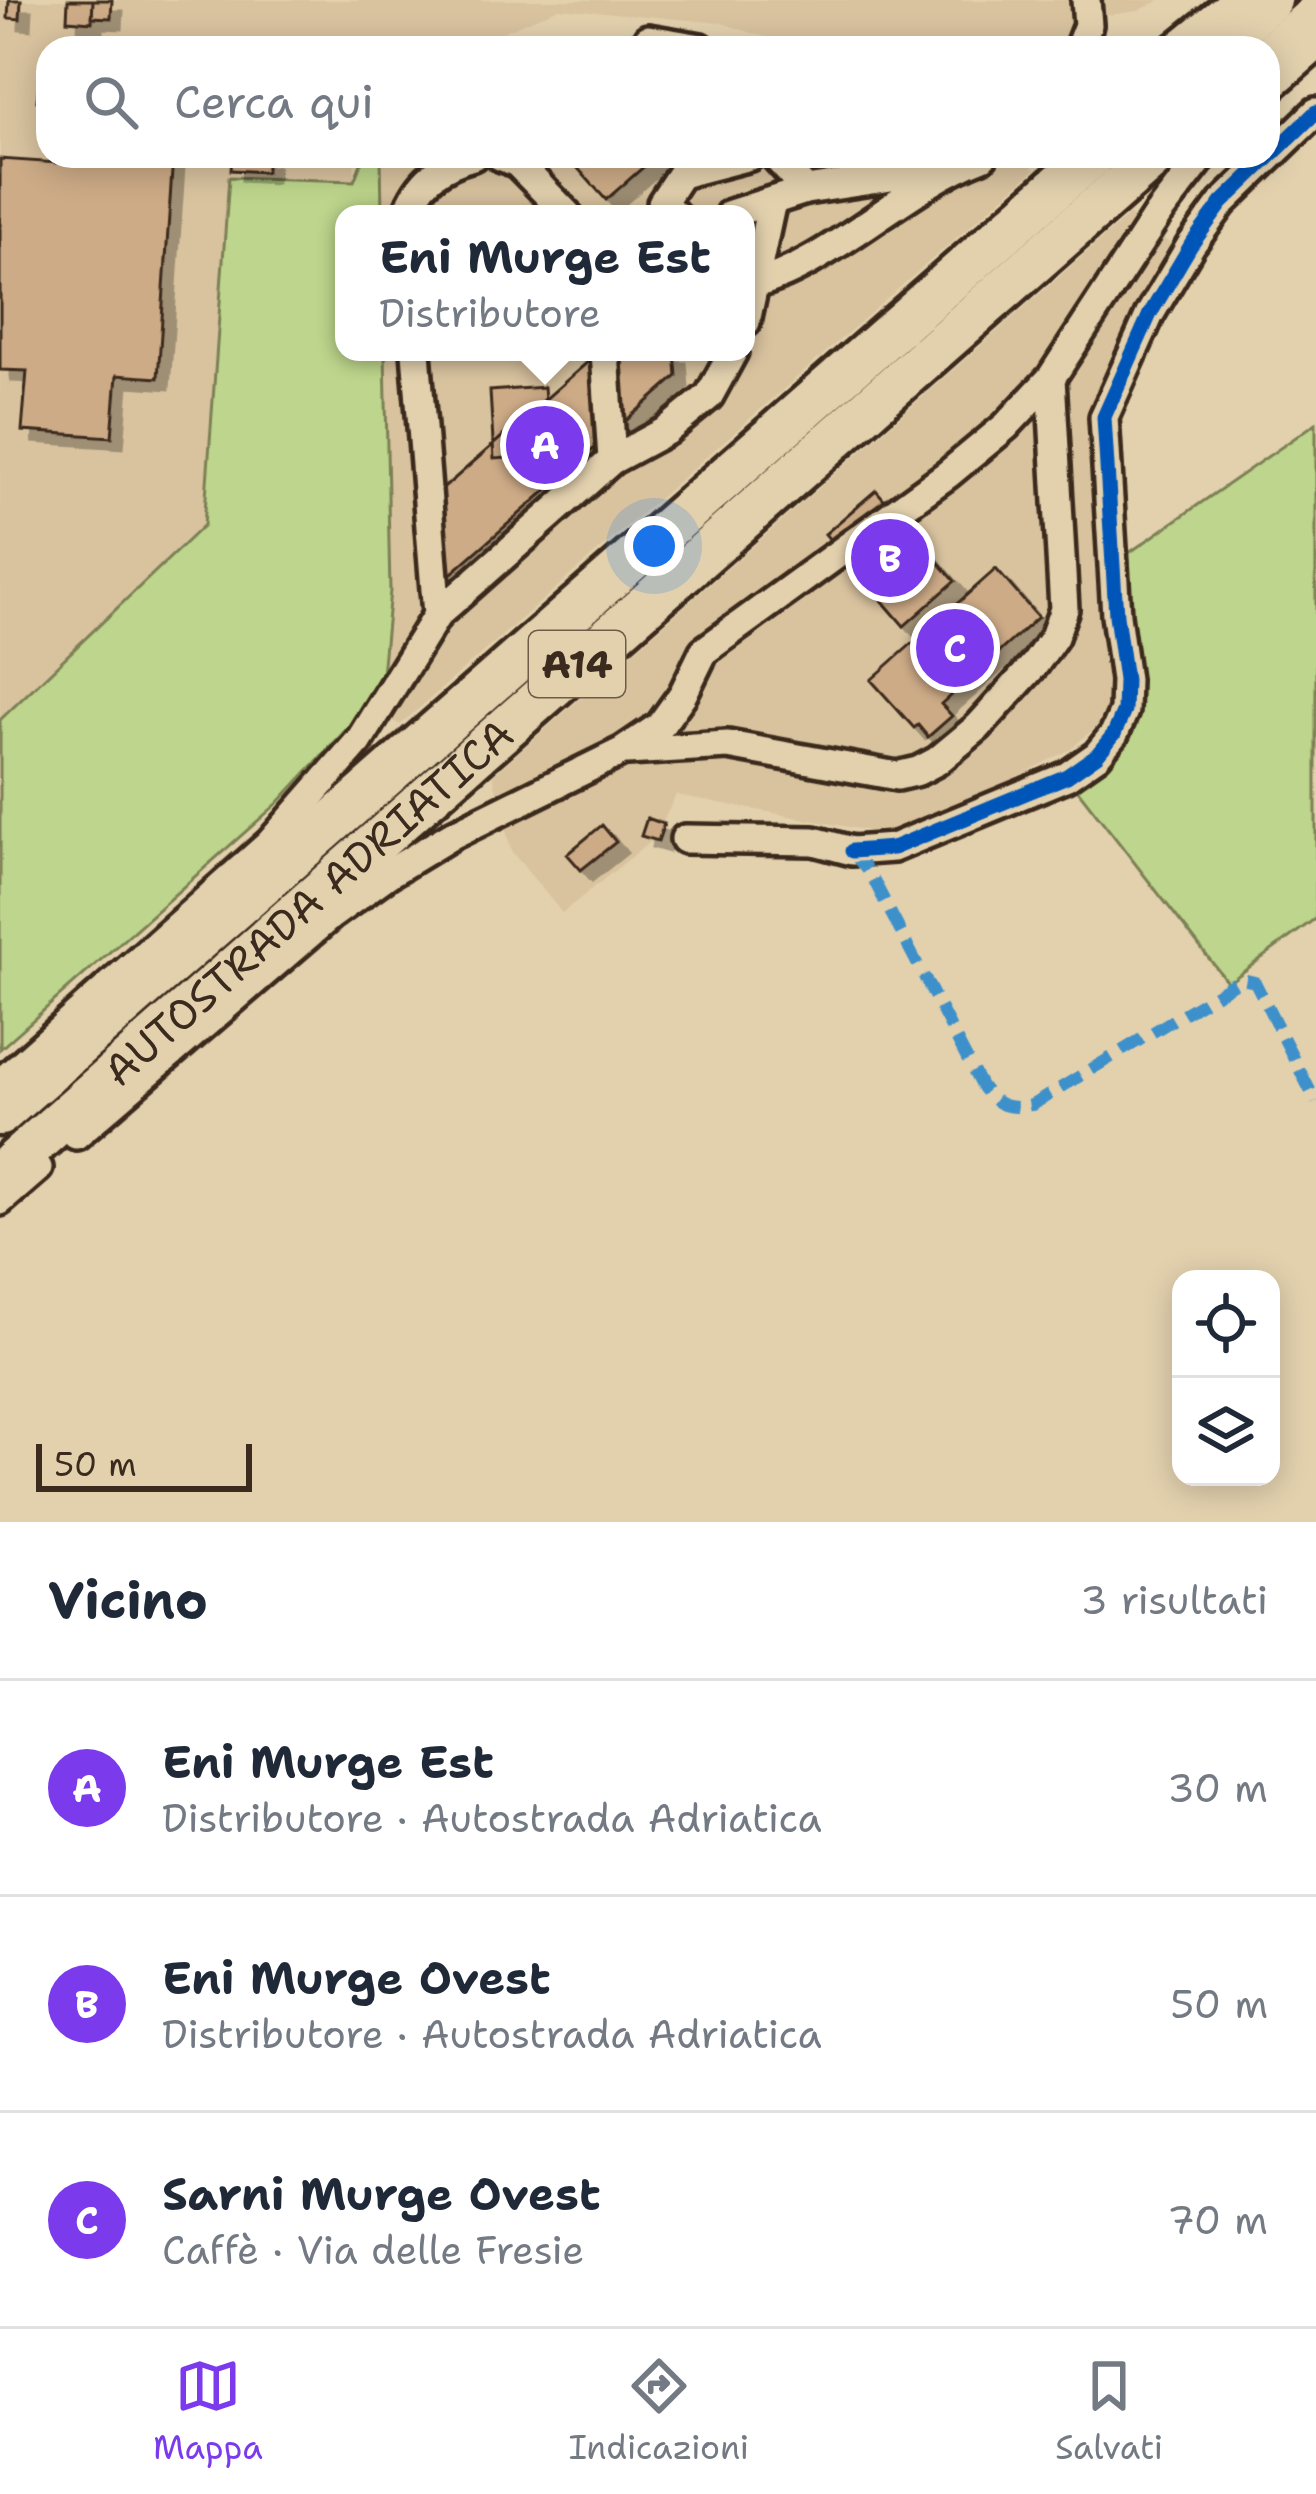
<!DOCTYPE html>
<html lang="it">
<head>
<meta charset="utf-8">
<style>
  :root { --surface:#fff; --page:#f6f6f7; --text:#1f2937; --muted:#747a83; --line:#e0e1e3; --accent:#7c3aed }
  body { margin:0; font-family:"Shantell Sans",sans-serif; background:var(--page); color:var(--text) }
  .controls { position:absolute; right:36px; bottom:36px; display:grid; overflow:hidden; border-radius:24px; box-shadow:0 6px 30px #0003 }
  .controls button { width:108px; height:108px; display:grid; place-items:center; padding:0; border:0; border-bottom:3px solid var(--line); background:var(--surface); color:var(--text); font:60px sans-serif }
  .scale { position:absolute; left:36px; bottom:30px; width:216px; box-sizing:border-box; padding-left:12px; border:6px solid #3b2a1e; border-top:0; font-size:33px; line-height:42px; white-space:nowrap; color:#3b2a1e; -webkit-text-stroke:9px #e3d1ae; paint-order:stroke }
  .you { position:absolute; left:654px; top:546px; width:42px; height:42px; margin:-30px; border:9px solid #fff; border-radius:50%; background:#1a73e8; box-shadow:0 0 0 18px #1a73e833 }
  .badge { display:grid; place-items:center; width:78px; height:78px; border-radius:50%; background:var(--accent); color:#fff; font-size:39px; font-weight:700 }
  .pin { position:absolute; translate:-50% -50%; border:6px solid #fff; box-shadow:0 3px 12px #0006 }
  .popup { position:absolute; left:335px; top:205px; width:420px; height:156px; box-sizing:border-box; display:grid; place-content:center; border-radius:24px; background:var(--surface); filter:drop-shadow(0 3px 9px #0005); font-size:39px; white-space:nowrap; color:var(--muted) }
  .popup b { font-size:45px; color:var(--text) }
  .popup::after { content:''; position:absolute; left:50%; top:100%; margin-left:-24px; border:24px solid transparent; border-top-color:var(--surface) }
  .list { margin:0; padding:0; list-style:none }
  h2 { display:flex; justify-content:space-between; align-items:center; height:156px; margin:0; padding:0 48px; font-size:51px }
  h2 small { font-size:39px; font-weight:400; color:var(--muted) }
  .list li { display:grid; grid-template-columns:78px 1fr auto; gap:36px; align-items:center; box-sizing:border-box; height:216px; padding:0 48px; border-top:3px solid var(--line) }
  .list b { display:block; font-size:45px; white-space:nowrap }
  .list p { margin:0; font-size:39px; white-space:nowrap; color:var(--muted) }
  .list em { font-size:39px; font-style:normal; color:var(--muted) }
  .icon { flex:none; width:66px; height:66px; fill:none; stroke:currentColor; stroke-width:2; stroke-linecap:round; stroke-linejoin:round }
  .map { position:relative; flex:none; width:1316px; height:1522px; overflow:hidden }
  .search { position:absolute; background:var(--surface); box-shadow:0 6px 30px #0003; left:36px; right:36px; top:36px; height:132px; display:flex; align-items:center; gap:30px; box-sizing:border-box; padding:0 42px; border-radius:36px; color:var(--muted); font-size:45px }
  .sheet { height:804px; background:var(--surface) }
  nav { display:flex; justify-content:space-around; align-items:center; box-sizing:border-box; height:168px; border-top:3px solid var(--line); background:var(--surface); font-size:33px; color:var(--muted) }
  nav a { display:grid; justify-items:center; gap:6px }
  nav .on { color:var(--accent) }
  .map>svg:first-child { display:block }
</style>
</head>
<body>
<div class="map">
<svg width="1316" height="1522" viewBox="0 0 1316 1522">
  <defs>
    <filter id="shadow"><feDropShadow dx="11" dy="11" stdDeviation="0" flood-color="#0004"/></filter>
  </defs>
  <rect width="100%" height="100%" fill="#e3d1ae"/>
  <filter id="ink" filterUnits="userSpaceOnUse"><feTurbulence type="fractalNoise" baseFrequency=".00833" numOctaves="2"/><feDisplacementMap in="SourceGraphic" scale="24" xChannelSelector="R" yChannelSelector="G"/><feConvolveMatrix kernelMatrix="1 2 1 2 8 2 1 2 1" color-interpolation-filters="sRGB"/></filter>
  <g filter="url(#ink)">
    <path fill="#d9c39f" d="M0 0H1160L1138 11 1071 20 1062 42 1045 48H797L722 23 559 8 465 48H48V156H355L354 181 230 177 204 525 0 720Z
      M381 156H1027L1034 170 400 725 369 705 381 685 390 591 385 352H746V214H382Z
      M1129 215 1176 247 1101 379 1094 410 1113 703 1109 715 1071 749 964 804 904 828 869 831 676 795 655 838 562 913 511 851 493 775Z"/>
    <path fill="#bdd58c" stroke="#7c8055" stroke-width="3" d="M364 156H381L382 214H344V352H385L390 591 381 685 369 705 278 803 0 1049V720L204 525 229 177 354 181Z
      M1316 423V918L1228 983 1067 776 1114 734 1113 564Z"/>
    <path fill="#cdab87" stroke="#3b2a1e" stroke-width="3" filter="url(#shadow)" d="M9 0H21L20 19 8 18Z
      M68 0H93L92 22 67 20Z
      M93 0H112L111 18 92 17Z
      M40 73 48 74V102L37 101Z
      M88 156H173L158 378 117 375 112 437 22 431 27 371 0 370V159L87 165Z
      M232 156H267L266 172 231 170Z
      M567 156H656L606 200Z
      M599 352H675L677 376 420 601 413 515Z
      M544 387 549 455 494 459 490 391Z
      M876 490 955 581 904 626 825 534Z
      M996 569 1038 617 941 704 952 716 928 737 918 725 914 728 871 680Z
      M647 818 664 824 658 841 641 836Z
      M602 825 616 842 581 870 567 854Z"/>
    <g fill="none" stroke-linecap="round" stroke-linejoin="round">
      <g stroke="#3b2a1e" stroke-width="36">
        <path id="minor" d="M648 39 701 48
          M1079 48 1088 25 1086 0
          M1175 48 1234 0
          M1268 89 1316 47
          M500 156 517 163 567 214
          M806 190 937 170
          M407 214C419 181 439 165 473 156
          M674 214 662 203 681 174 750 156
          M730 214 806 190 775 156
          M746 286C825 270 901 187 983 156
          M746 322 772 201
          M416 352 437 615
          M605 352 612 460
          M627 751 728 745 897 776 918 771 937 761 978 727 1035 664 1054 637 1064 609 1051 378
          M685 839 814 841 852 851 893 848 1067 776 1097 755 1114 734 1124 711 1125 680 1116 615 1104 417 1150 314 1191 245 1222 203 1316 112
          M0 1083 270 843 359 741 437 615 612 460 666 431 709 396 733 352
          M76 1135 330 916 388 874 452 835 623 751 660 726 683 694 704 651 948 474 1006 426 1051 378 1158 214 1203 156
          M0 1201 38 1168"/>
      </g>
      <g stroke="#3b2a1e" stroke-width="51">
        <g id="highway">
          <path d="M1215 48 1270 0"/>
          <path d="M1268 57 1316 15"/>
          <path d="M0 1114 1092 156"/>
          <path id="s1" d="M0 1174 1155 156"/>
        </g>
      </g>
      <use href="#minor" stroke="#e3d1ae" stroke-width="27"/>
      <use href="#highway" stroke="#e3d1ae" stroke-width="42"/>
      <path stroke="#3e90ca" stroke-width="12" stroke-dasharray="24 12" stroke-linecap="butt" d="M852 851 872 877 981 1086C996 1106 1008 1110 1032 1105L1241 979 1255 982 1316 1102"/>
      <g stroke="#e3d1ae" stroke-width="22">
        <path id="cycleway" d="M852 851 893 848 1067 776 1097 755 1114 734 1124 711 1125 680 1116 615 1104 417 1150 314 1191 245 1222 203 1316 112"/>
      </g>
      <use href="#cycleway" stroke="#0057b8" stroke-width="15"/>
    </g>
  </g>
  <g text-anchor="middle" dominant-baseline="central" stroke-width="9" stroke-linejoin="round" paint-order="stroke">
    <rect fill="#e3d1ae" stroke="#6d5c49" stroke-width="3" x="529" y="631" width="96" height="66" rx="9"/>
    <g font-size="39" font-weight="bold" fill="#3b2a1e">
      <text x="577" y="664">A14</text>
    </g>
    <g font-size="42" fill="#3b2a1e" stroke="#e3d1ae">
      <text stroke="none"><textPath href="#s1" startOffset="411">AUTOSTRADA ADRIATICA</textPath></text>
    </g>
  </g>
</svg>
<div class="controls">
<button><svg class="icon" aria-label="locate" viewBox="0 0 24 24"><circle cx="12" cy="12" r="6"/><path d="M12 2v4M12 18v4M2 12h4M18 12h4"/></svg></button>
<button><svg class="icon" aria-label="layers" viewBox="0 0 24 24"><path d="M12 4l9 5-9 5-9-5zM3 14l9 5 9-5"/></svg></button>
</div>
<div class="scale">50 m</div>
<div class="you"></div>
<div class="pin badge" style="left:545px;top:445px">A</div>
<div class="popup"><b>Eni Murge Est</b>Distributore</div>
<div class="pin badge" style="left:890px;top:558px">B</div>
<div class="pin badge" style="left:955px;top:648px">C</div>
<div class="search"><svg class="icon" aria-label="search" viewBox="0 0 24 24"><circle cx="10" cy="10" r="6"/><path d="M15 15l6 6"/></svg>Cerca qui</div>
</div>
<section class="sheet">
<h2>Vicino<small>3 risultati</small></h2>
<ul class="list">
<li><span class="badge">A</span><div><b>Eni Murge Est</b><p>Distributore · Autostrada Adriatica</p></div><em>30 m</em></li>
<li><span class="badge">B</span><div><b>Eni Murge Ovest</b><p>Distributore · Autostrada Adriatica</p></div><em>50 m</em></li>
<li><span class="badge">C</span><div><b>Sarni Murge Ovest</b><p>Caffè · Via delle Fresie</p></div><em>70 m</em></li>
</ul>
</section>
<nav>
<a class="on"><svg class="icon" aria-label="map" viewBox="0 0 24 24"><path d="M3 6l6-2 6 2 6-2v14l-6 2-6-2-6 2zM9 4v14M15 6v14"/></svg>Mappa</a>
<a><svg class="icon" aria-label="directions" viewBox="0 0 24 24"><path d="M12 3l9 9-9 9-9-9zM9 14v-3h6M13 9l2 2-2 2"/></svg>Indicazioni</a>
<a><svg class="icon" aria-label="saved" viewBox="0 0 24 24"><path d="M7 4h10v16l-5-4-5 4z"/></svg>Salvati</a>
</nav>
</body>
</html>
